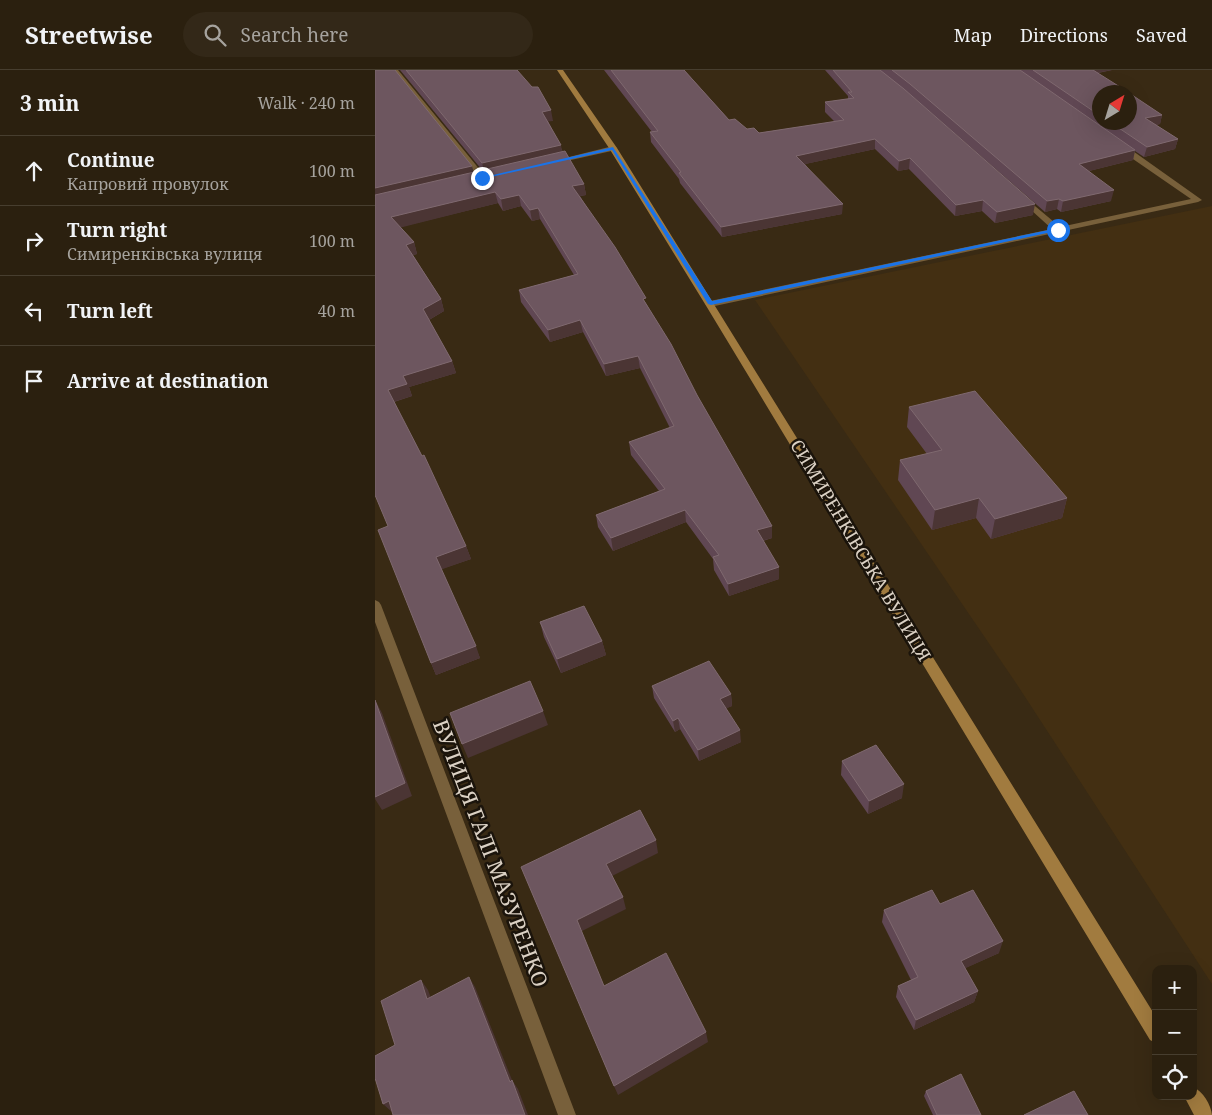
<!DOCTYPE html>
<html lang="en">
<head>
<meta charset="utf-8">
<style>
  :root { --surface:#2b200f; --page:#332818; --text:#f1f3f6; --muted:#a6a39e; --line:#473e2f }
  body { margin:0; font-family:"Noto Serif",serif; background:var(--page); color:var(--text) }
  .controls { position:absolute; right:15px; bottom:15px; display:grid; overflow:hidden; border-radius:10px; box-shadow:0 5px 20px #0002 }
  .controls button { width:45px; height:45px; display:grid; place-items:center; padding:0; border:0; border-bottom:1px solid var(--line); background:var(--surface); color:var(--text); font:25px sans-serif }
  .compass { position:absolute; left:717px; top:15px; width:45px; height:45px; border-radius:50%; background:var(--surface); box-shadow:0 5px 20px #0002; rotate:38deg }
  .stop { position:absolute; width:15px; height:15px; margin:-11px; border:4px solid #1a73e8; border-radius:50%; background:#fff }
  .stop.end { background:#1a73e8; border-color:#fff; box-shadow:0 1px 5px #0008 }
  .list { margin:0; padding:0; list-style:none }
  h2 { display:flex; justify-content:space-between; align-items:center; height:65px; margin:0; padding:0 20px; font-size:21px }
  h2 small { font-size:16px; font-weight:400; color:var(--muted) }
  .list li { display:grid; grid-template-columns:32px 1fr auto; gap:15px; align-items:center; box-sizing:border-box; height:70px; padding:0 20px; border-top:1px solid var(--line) }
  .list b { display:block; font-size:19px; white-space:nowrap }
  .list p { margin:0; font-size:16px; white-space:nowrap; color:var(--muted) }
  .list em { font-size:16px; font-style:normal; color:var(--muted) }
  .icon { flex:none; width:28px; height:28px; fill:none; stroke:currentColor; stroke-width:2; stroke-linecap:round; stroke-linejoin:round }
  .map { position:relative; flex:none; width:837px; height:1045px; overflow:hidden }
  header { display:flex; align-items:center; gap:30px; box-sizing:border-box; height:70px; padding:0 25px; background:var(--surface); border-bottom:1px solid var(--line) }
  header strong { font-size:24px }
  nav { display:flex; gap:28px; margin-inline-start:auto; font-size:18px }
  .search { width:350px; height:45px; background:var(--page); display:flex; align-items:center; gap:12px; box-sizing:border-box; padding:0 18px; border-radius:28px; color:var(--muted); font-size:19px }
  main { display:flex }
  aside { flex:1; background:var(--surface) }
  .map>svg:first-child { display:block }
</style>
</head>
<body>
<header>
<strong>Streetwise</strong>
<div class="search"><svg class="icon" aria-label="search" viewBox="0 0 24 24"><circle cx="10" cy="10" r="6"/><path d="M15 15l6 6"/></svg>Search here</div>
<nav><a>Map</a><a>Directions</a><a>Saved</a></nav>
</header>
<main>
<aside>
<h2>3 min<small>Walk · 240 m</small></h2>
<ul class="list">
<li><svg class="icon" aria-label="ahead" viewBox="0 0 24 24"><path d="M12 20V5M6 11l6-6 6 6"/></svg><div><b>Continue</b><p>Капровий провулок</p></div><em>100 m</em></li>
<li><svg class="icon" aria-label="right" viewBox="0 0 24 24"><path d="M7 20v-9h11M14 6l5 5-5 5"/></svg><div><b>Turn right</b><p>Симиренківська вулиця</p></div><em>100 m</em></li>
<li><svg class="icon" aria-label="left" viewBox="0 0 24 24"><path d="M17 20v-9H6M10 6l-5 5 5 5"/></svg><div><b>Turn left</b></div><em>40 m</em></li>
<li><svg class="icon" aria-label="arrive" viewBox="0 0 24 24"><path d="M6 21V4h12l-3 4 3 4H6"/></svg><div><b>Arrive at destination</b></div></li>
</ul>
</aside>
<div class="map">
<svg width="837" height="1045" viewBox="0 0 837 1045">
  <rect width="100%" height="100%" fill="#392a14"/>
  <path fill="#432f12" d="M837 136V914L641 613 380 230Z"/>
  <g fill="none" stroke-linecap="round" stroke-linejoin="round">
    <path fill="#78603b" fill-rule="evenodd" d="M17 0H23L110 106V110H104Z
      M742 74H748L827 130 823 132 335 237 330 234 335 231 677 159 645 130 644 128 648 126 685 157 816 129 742 78Z
      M238 76 242 78 241 80 178 94 174 92Z
      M0 530 4 532 6 535 201 1045H183L0 552Z"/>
    <path fill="#a17b3f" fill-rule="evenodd" d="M182 0H188L242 78 781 947V973L775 970 330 234 234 78Z
      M818 1017C828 1021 836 1035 837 1045H819L809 1026H818Z"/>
  </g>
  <path fill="#604753" d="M0 0 99 102 107 100 25 0H142L178 51H173L188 82 209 114 211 125 205 126 272 235 322 325 397 468 388 471 404 497V509L354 526 339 500 338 489 311 452 238 481 223 457 221 445 284 421 256 385 254 372 295 358 265 298 231 306 208 262 175 272 146 232 144 220 199 205 165 149 157 151 146 136 128 141 123 133 25 157 39 172 42 184 38 185 66 229 69 241 54 250 77 291 81 303 34 317 37 326 19 332 91 476 96 489 66 499 105 588 61 605 56 593 13 456Z
    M229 0H309L354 50 372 59 384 63 460 52 450 42V32L473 29V26L450 0H737L723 3 724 22V52H754L787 45 785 54 781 55 803 69 800 79 769 87 760 81 758 90 714 101 736 131 686 142 682 139 670 142 531 21 658 145 620 153 607 141 580 146 534 99 523 101 500 79 430 94 467 144 347 167 305 113 304 109 276 72 275 62H277Z
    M534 337 692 428 687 448 616 469 601 448 557 460 523 410 525 390 552 384 532 357Z
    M165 552 227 571 231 585 186 603 169 567Z
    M277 616 356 624 357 636 351 638 366 672 324 691 305 659 300 662 279 628Z
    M467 691 527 728 493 744 466 705Z
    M565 834 624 883 590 898 603 921 599 932 539 960 521 927 523 916 536 910 507 852 509 840Z
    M551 1021 606 1045H558L549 1026Z"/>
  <path fill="#4b3534" d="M711 0H737L710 5Z
    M176 40 178 51 169 52 167 42Z
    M787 45 785 54 767 58 770 48Z
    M500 69V79L421 96V86Z
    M803 69 800 79 769 87 772 77Z
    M186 75 188 86 110 104 107 93Z
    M760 80 758 90 702 104 704 94Z
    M535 88 534 99 523 101 524 91Z
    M97 96 100 107 0 130V118Z
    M209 114 211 125 199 127 197 116Z
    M739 120 736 131 686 142 688 131Z
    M120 122 123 133 20 159 16 147Z
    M144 125 146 136 128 141 126 129Z
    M684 129 682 139 670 142 672 131Z
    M608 130 607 141 580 146 581 135Z
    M468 134 467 144 347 167 346 157Z
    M660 134 658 145 620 153 622 142Z
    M163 138 165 149 157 151 155 140Z
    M39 172 42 184 34 186 31 175Z
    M66 229 69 241 52 251 48 239Z
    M205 250 208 262 175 272 173 260Z
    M263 286 265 298 231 306 229 294Z
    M77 291 81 303 34 317 37 326 18 332 13 320 28 306Z
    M604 428 601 448 557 460 560 440Z
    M692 428 687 448 616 469 620 449Z
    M310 440 311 452 238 481 236 468Z
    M397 456V468L382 472V460Z
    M91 476 96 489 65 500 61 487Z
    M404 497V509L354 526 353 514Z
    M227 571 231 585 186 603 182 589Z
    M101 576 105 588 61 605 56 593Z
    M356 624 357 636 346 641 345 629Z
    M0 630 7 643 37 726 7 740 0 729Z
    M168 641 173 655 93 688 87 674Z
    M303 648 305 659 300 662 298 651Z
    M365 660 366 672 324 691 323 680Z
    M529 714 527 728 493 744 494 731Z
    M281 770 283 783 235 807 231 794Z
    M248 827 251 839 207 861 202 850Z
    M628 871 624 883 582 902 586 891Z
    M94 907 100 917 141 1020 135 1012Z
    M46 910 53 920 60 939 52 929Z
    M603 921 599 932 539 960 541 950Z
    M331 962 333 972 243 1025 239 1016Z
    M137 1010 143 1019 153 1045H150Z
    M14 1031 17 1042 8 1034Z"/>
  <path fill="#6d565f" stroke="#7f696f" d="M0 0H20L97 96 0 118Z
    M31 0H142L157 17H163L176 40 167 42 186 75 107 93Z
    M236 0H309L354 50 360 49 372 59 379 58 384 63 469 50 450 32 479 28 473 22H477L458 0H505L529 19 660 134 622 142 608 130 581 135 535 88 524 91 500 69 421 86 468 134 346 157 304 103 306 102 275 62 283 61Z
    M517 0H645L760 80 704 94 739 120 688 131 684 129 672 131 535 14Z
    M658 0H718L753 22H724V45Z
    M754 23 787 45 770 48 803 69 772 77 735 52H754Z
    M190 81 209 114 197 116 240 177 271 228 268 229 296 274 322 325 397 456 382 460 404 497 353 514 338 487 344 485 310 440 236 468 221 445 290 419 254 372 299 356 263 286 229 294 205 250 173 260 144 220 203 204 163 138 155 140 144 125 126 129 120 122 16 147 39 172 31 175 66 229 48 239 77 291 28 306 32 314 13 320 47 386 49 385 91 476 61 487 101 576 56 593 3 460 13 456 0 425V125Z
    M600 321 692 428 620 449 604 428 560 440 525 390 567 380 534 337Z
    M209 536 227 571 182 589 165 552Z
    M334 591 356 624 345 629 365 660 323 680 303 648 298 651 277 616Z
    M155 611 168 641 87 674 75 643Z
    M0 630 30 713 0 727Z
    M501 675 529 714 494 731 467 691Z
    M265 740 281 770 231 794 248 827 202 850 229 916 291 883 331 962 239 1016 146 797Z
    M557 820 565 834 598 820 628 871 586 891 603 921 541 950 523 916 543 907 509 840Z
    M94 907 135 1012 137 1010 150 1045H18L14 1031 8 1034 0 1008V986L20 975 6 931 46 910 52 929Z
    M586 1004 606 1045H562L551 1021Z
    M699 1021 713 1045H649Z"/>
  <path fill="#1a73e8" d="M238 77 337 231 683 158 686 160 336 235 333 234 237 80 107 109 105 108Z"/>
  <g text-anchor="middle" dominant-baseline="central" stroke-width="5" stroke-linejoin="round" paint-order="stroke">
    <g font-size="18" fill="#dbd1c4" stroke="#1b140b">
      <text transform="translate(486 480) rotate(59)">СИМИРЕНКІВСЬКА ВУЛИЦЯ</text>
    </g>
    <g font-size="21" fill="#dbd1c4" stroke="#1b140b">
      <text transform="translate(116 783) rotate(69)">ВУЛИЦЯ ГАЛІ МАЗУРЕНКО</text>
    </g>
  </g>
</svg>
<div class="controls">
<button>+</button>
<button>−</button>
<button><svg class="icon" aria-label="locate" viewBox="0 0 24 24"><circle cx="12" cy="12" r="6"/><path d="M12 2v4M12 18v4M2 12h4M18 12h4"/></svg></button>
</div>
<svg class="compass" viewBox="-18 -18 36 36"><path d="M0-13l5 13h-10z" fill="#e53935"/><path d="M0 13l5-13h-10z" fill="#a6a39e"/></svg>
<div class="stop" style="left:683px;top:160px"></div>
<div class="stop end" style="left:107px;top:108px"></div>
</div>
</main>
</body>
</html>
